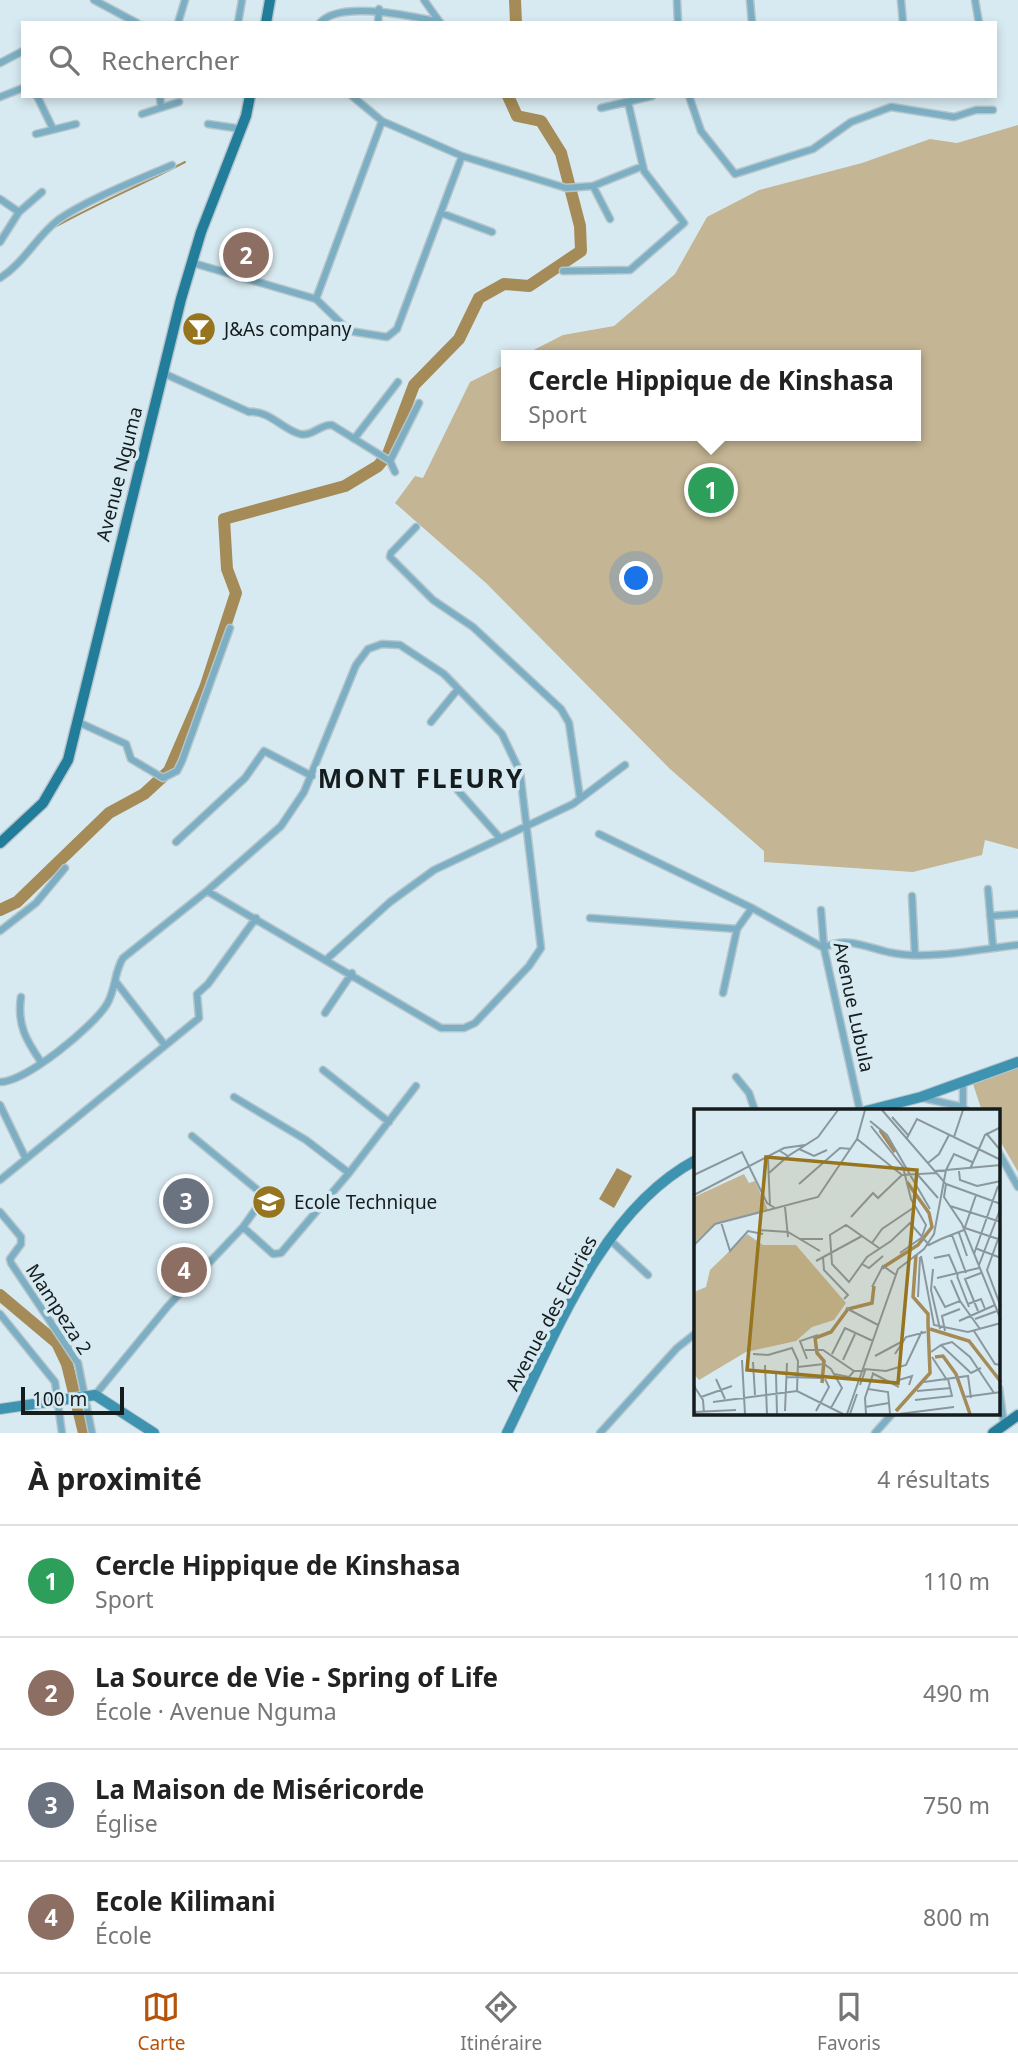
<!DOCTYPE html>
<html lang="fr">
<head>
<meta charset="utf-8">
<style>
  :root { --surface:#fff; --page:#f2f2f2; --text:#222; --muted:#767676; --line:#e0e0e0; --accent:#b45309 }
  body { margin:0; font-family:"Noto Sans",sans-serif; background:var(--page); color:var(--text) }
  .scale { position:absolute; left:21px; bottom:18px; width:103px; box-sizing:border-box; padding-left:7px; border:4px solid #151c1e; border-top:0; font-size:19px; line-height:24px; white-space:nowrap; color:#151c1e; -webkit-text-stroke:5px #d8eaf1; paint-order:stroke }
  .you { position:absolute; left:637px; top:579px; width:24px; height:24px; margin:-18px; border:5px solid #fff; border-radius:50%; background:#1a73e8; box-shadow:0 0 0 10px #1a73e833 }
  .badge { display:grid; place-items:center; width:46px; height:46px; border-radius:50%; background:var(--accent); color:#fff; font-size:23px; font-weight:700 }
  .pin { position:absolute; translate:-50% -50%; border:4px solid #fff; box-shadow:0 2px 7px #0006 }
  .popup { position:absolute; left:501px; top:350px; width:420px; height:91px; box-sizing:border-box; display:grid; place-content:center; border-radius:0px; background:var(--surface); filter:drop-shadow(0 2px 5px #0005); font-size:23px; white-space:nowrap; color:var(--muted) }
  .popup b { font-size:26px; color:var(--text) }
  .popup::after { content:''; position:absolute; left:50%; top:100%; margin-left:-14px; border:14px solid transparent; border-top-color:var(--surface) }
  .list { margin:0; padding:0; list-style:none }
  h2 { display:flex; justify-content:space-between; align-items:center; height:91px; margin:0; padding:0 28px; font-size:30px }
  h2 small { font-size:23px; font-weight:400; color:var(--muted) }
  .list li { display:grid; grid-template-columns:46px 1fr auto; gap:21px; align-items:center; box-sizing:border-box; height:112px; padding:0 28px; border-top:2px solid var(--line) }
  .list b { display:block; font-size:26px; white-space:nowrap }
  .list p { margin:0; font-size:23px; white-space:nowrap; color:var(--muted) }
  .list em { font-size:23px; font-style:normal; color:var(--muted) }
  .icon { flex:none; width:38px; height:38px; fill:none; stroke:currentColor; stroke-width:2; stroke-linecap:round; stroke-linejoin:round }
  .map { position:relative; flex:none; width:1018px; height:1433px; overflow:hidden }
  .search { position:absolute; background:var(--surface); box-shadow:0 4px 10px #0003; left:21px; right:21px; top:21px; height:77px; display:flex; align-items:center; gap:18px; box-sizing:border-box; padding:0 24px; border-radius:0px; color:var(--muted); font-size:26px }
  .sheet { height:539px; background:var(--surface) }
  nav { display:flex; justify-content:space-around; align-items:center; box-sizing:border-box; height:98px; border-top:2px solid var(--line); background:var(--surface); font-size:19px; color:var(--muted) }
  nav a { display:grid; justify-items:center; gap:4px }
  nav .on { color:var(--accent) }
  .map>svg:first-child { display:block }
</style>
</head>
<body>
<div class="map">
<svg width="1018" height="1433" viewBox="0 0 1018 1433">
  <rect width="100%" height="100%" fill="#d8eaf1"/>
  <path fill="#c4b594" d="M1018 125V849L985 840 982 855 913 872 764 862V851L670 769 486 583 395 503 415 476 423 478 470 382 506 364V436H916V355H524L563 335 614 326 675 274 707 217 759 190 862 163 930 139 957 143Z
    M1018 1065V1172L999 1139V1111H982L973 1084Z"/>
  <path fill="#a48b58" d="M617 1168 632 1176 614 1208 599 1199Z"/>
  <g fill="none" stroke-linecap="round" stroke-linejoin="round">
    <path stroke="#a48b58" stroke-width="2" d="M53 228C96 204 141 185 185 162"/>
    <path stroke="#a48b58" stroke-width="12" d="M515 0 516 23
      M0 910 17 902 109 813 144 794 169 771 205 688 236 593 227 569 224 519 345 486 378 466 388 454 414 385 459 339 479 298 504 284 529 286 581 251 580 226 561 153 541 121 517 116 508 96
      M0 1295 57 1343 67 1364 84 1433"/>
    <g stroke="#b5c5cb" stroke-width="9">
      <path id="street" d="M94 0 137 23
        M424 0 439 21
        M677 0 678 23
        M750 0 752 23
        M901 0 903 23
        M975 0 979 23
        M178 23 185 0
        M238 23 242 0
        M320 23C339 0 410 16 440 22
        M378 23 379 9
        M0 63 23 51
        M37 96 53 129
        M160 96 161 107
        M352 96 382 121 462 156 566 188 593 186 643 166
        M689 96 701 131 735 174 813 149 851 122 891 107 954 117 976 110H993
        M0 97 23 88
        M601 108 652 96
        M142 114 179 102
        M208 124 242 129
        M36 134 76 124
        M593 186 610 219
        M0 199 19 212
        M441 213 492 232
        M0 242 19 212 42 192
        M193 263 316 299 349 331 387 337 397 329 462 156
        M563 271 630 270 684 223 644 171 628 102
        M0 278C24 263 36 237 58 220 86 200 140 179 172 165
        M316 299 382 121
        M163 373 249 412C269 410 282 429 300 434 312 437 320 424 332 425L390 461 395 472
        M354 439 398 382
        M390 461 419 403
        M416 527 391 553 390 557 433 600 473 627 561 709 569 723 580 798
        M78 722 126 744 131 759 163 778 177 771 182 761 230 628
        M431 722 458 689
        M454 786 500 838
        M599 834 752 908 824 948C846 935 870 949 893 953 929 960 980 949 1018 945
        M176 842 245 778 264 751 312 776
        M988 889 993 947
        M912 896 915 955
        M821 910 824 948 860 1111
        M990 916 1018 914
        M590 918 737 929 752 908
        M0 931 36 903 65 868
        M327 959 390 902 434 870 573 804 625 765
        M116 982 164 1044
        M723 993 737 929
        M21 997C17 1025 26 1040 41 1062
        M325 1013 352 973
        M323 1070 389 1122
        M736 1077 749 1093 755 1111
        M0 1082C26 1082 94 1026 107 1004 116 989 114 972 123 958L207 891 281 826 304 792 356 665 368 649 382 644 400 645 444 674 502 734 520 772 541 948 529 966 475 1023 464 1028H441L207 891
        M234 1097 306 1140 349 1173
        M923 1098 963 1107 967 1111
        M0 1105 25 1157
        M963 1108V1082
        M192 1136 265 1196 243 1227
        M999 1153 1018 1187
        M0 1180 199 1018 197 994 208 984 256 918
        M0 1212 21 1237V1244L10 1259 11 1263 78 1363 92 1433
        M609 1239 648 1275
        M0 1314 55 1382 62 1433
        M999 1388 1004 1425
        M95 1395 168 1306 243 1227 273 1254 281 1253 349 1173 416 1086
        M600 1433 677 1348 696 1333
        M875 1433 892 1414"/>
    </g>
    <g stroke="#b5c5cb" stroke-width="12">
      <path id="secondary" d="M866 1111 921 1097 1018 1062
        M0 1409 95 1395 154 1433
        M507 1433C553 1340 600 1211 696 1160"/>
    </g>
    <g stroke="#b5c5cb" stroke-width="13">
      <path id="primary" d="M266 23 270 0
        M0 843 43 803 68 760 181 299 201 232 246 116 250 96
        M993 1433 1018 1415"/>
    </g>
    <use href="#street" stroke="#7cafc3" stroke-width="6"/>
    <use href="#secondary" stroke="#3d93b0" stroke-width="10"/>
    <use href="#primary" stroke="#217d99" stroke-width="10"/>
  </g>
  <defs>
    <g id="bar-disc" transform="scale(1.75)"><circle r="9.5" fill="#97741e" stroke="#d8eaf1"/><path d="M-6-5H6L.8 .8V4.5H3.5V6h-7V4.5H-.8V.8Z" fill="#fff"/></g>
    <g id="school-disc" transform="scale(1.75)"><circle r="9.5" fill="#97741e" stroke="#d8eaf1"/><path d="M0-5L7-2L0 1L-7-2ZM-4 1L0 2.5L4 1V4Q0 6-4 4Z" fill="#fff"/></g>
  </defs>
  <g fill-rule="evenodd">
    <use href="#bar-disc" x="199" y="329"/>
    <use href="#school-disc" x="269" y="1202"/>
  </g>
  <g text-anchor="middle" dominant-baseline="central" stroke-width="7" stroke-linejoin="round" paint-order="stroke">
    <g font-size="19" fill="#151c1e" stroke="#d8eaf1" text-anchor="start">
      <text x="224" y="329">J&amp;As company</text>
      <text x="294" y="1202">Ecole Technique</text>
    </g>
    <g font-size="19" fill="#151c1e" stroke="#d8eaf1">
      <text transform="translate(119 474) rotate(-76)">Avenue Nguma</text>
      <text transform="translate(854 1007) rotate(78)">Avenue Lubula</text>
      <text transform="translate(59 1309) rotate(57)">Mampeza 2</text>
      <text transform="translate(551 1313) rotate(-62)">Avenue des Ecuries</text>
    </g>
    <g font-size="26" font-weight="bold" letter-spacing="2" fill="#151c1e" stroke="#d8eaf1">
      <text x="421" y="778">MONT FLEURY</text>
    </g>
  </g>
  <g transform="translate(694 1109)">
    <rect width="306" height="306" fill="#d8eaf1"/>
    <path d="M50 65 55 74 61 72 74 101 20 115 0 134V88ZM53 125 69 136H102L152 194 140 211 118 218 102 232 52 243 5 271 0 265V183L12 178 16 161Z" fill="#c4b594"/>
    <path fill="none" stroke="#a48b58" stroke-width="3.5" d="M186 21 201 43M222 146 219 188 234 205V215M188 159 224 136 238 118 235 104 213 73M236 220 275 232 307 273M241 248 249 247 262 265 276 305M128 274 130 252 123 244 121 229 137 223 154 200 178 194 180 177M202 302 236 264 234 215"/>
    <path fill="none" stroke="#8a989d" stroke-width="2" d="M188 1 252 75 250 88 268 115 307 211M198 8 214 26M176 12 193 26 236 100M177 17 209 58 217 90 232 116 227 130M292 24 307 42M260 28 269 1M213 29 223 10 307 51M163 30 171 1M105 40 120 47 133 41M86 42 94 47 124 28 144 1M74 50 76 97M234 54 245 45 255 26M276 60 291 26 307 18M252 61 260 45 278 53M241 62 307 56M265 62 266 71 283 77 307 72M75 64 94 47M223 65 244 89M0 66 48 43 73 94 81 99M105 75 146 39 157 40M252 75 307 95M0 86 90 39 111 36M256 97 307 113M91 98 94 128M157 108 179 84 184 89 208 66M27 113 36 142 54 122 69 125M271 119 307 131M64 121 94 123 126 142M307 122 293 161 307 198M265 124 273 147M258 126 272 164M105 130H129M247 130 270 121 282 86M178 134 188 120 222 97M0 136 21 115 124 88 163 30 208 66 242 64M185 139 152 116 136 126 138 155 155 173 173 148 197 132 216 114 235 136 247 130M281 139 307 149M206 144 227 129M280 145 304 77M227 147 240 216 274 223 307 214M129 148 130 161 154 186 150 190M240 149 255 146 264 167M122 152 168 127M168 155 175 159 189 147M285 156 307 98M239 160 237 181 246 220M263 167 275 198M243 169 285 159M240 177 251 198 266 192 257 171M178 178 189 157 202 166M224 188 226 148M266 192 286 220M274 195 287 190 291 200M152 199 184 216M284 202 271 170 287 164M281 210 303 202M265 212 301 196M251 222 248 207 266 200M280 222 301 255 307 256M247 236 258 233 276 248 300 284M111 241H129L160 262H171L166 276M237 243 247 236 277 264 287 259M59 245 74 246 98 239 104 252 103 282M138 245 151 219 179 232M201 245 212 228 232 223M181 247 209 232M238 248 253 271M113 250 106 232 124 226M48 251 51 305M149 251 161 225M59 253 61 286M71 256 73 305M104 258 130 255 137 260 148 279 137 299M170 260 192 262 212 256 228 222M178 264 205 278M82 265 83 305M140 265 155 268 160 262M93 268 127 269M22 270 31 290M205 271 218 267 215 276M230 273 274 267 277 289M0 277 9 291 10 304M174 280 194 283 196 305M223 282 257 279M7 288 38 277M270 288 307 283M221 291 258 287 254 270M19 293 103 282 149 305M171 298 195 294M91 302 93 254M122 302 135 278 131 270M0 303 42 301M153 305 204 160 230 140 240 125 252 61M156 305 163 285M172 305 171 289 179 265M205 305 260 298"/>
    <path fill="#97741e" fill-opacity="0.15" stroke="#97741e" stroke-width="3.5" d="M72 48 223 61 204 274 53 261Z"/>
    <rect width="306" height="306" fill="none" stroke="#151c1e" stroke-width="3.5"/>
  </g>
</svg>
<div class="scale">100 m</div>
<div class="you"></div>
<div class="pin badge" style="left:711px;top:490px;background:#2e9e5b">1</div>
<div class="popup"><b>Cercle Hippique de Kinshasa</b>Sport</div>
<div class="pin badge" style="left:246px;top:255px;background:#8d6e63">2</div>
<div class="pin badge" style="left:186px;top:1201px;background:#6b7280">3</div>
<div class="pin badge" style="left:184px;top:1270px;background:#8d6e63">4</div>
<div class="search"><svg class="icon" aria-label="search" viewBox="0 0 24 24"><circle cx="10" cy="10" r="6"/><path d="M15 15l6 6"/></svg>Rechercher</div>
</div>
<section class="sheet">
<h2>À proximité<small>4 résultats</small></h2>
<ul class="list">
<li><span class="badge" style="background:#2e9e5b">1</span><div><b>Cercle Hippique de Kinshasa</b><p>Sport</p></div><em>110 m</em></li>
<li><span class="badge" style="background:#8d6e63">2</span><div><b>La Source de Vie - Spring of Life</b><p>École · Avenue Nguma</p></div><em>490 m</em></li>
<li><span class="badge" style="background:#6b7280">3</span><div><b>La Maison de Miséricorde</b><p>Église</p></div><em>750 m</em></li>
<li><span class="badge" style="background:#8d6e63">4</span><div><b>Ecole Kilimani</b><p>École</p></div><em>800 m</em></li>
</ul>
</section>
<nav>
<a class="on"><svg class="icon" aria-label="map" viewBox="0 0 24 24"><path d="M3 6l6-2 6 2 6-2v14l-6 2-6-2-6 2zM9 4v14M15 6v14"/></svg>Carte</a>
<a><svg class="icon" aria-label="directions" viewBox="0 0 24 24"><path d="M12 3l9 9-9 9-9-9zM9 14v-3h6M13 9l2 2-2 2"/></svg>Itinéraire</a>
<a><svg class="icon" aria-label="saved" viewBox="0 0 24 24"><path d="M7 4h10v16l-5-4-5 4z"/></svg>Favoris</a>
</nav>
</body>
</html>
